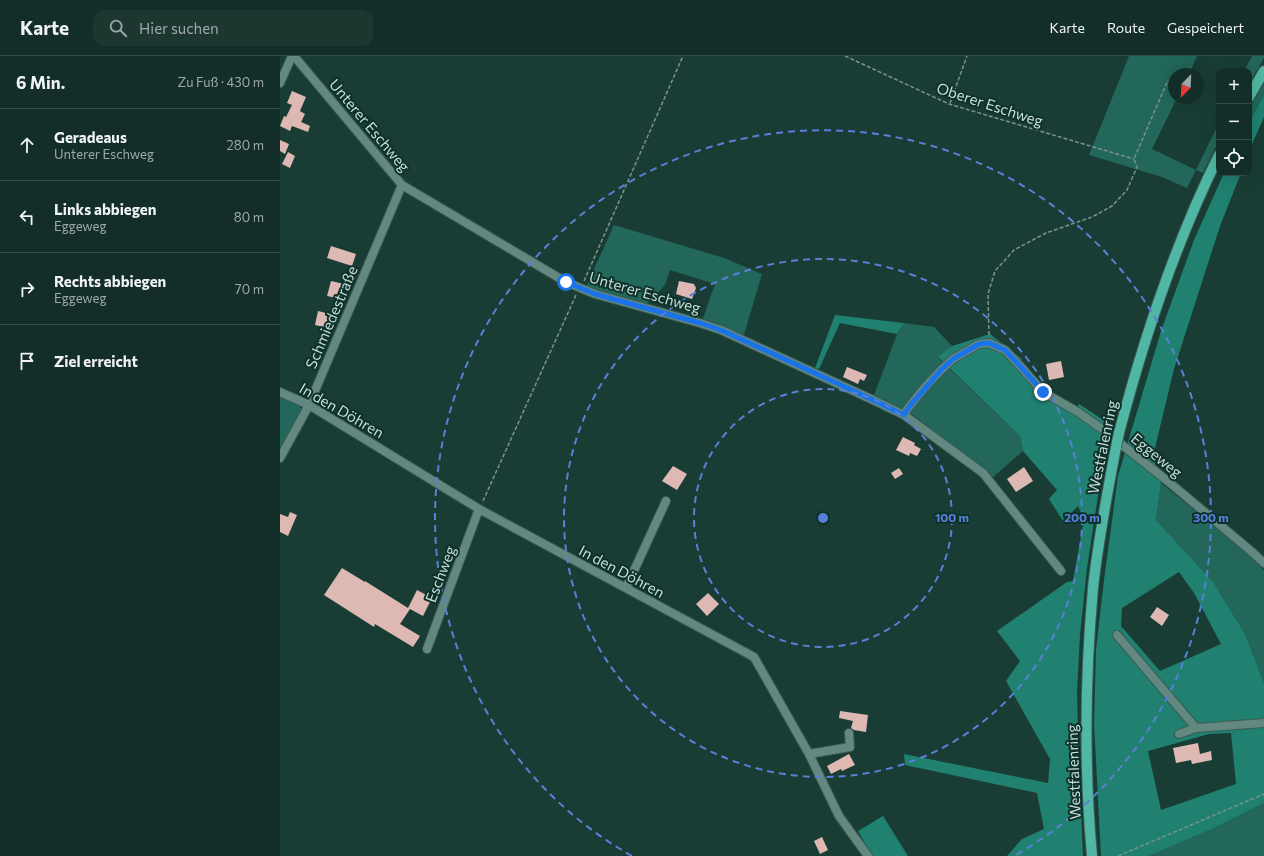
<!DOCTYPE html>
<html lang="de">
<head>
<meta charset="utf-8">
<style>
  :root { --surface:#132e28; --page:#1c3630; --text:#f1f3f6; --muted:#9da8a8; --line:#324a45 }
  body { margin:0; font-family:Commissioner,sans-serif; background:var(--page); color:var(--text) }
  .controls { position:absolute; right:12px; top:12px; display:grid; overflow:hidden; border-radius:8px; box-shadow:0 4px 16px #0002 }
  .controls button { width:36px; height:36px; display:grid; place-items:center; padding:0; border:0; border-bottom:1px solid var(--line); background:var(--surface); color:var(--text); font:20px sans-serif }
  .compass { position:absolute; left:888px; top:12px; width:36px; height:36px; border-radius:50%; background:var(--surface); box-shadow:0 4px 16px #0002; rotate:204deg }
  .stop { position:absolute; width:12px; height:12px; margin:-9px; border:3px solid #1a73e8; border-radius:50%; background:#fff }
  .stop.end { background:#1a73e8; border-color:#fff; box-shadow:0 1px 4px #0008 }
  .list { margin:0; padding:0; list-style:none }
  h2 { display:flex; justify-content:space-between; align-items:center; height:52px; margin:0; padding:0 16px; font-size:17px }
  h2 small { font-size:13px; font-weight:400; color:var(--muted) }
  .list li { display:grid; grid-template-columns:26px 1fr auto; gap:12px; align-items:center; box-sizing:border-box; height:72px; padding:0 16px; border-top:1px solid var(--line) }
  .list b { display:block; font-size:15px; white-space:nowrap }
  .list p { margin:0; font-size:13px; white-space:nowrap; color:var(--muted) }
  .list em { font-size:13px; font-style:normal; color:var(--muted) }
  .icon { flex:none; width:22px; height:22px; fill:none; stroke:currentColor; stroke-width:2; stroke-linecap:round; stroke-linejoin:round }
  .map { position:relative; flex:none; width:984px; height:800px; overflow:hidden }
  header { display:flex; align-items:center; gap:24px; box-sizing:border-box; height:56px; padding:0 20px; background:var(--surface); border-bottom:1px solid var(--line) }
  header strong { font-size:19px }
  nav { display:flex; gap:22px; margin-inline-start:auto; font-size:14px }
  .search { width:280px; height:36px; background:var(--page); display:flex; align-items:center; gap:10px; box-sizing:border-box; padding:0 14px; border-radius:12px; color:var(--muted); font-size:15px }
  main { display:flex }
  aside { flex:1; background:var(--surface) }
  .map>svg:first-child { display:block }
</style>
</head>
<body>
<header>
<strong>Karte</strong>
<div class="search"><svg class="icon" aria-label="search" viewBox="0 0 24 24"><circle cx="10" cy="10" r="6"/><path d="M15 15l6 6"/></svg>Hier suchen</div>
<nav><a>Karte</a><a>Route</a><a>Gespeichert</a></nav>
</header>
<main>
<aside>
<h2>6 Min.<small>Zu Fuß · 430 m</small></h2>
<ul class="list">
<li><svg class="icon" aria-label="ahead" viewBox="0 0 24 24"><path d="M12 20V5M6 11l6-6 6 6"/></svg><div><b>Geradeaus</b><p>Unterer Eschweg</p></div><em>280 m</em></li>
<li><svg class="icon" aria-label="left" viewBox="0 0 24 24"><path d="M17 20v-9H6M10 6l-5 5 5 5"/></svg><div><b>Links abbiegen</b><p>Eggeweg</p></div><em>80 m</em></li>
<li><svg class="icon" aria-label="right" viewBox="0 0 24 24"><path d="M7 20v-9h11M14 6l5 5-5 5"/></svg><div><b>Rechts abbiegen</b><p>Eggeweg</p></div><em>70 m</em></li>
<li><svg class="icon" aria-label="arrive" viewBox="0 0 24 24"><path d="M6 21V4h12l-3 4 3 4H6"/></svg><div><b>Ziel erreicht</b></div></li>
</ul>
</aside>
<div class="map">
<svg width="984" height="800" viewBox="0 0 984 800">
  <rect width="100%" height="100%" fill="#193d35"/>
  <path fill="#226759" d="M849 0H917L909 18H894V42H897L872 93 916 114 939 67V84L923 117 916 114 907 132 882 121 809 99Z
    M972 0H984V2L969 28V15H964Z
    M984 27V39L969 66V53Z
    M334 169 444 202 482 218 463 282 422 265 435 228 390 214 385 229 365 250 305 233Z
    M624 267 654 271 672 290 658 302 740 380 743 395 712 422 632 358 594 339 617 278Z
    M0 339 19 348 22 354 0 395Z
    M881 427 965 495 984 514V627L965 578 934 527 876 464Z
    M984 747V800H869L932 773Z"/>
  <path fill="#208170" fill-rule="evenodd" d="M984 39V61L969 95V66Z
    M944 117H961L940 170 894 313 873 400 881 427 876 464 934 527 965 578 984 627V747L932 773 869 800H821L814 667 816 594 824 524 838 420 881 275 914 184ZM899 516 914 537 941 588 880 615 841 570 842 552ZM951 677 956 728 881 754 868 695 929 678Z
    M555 259 624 267 617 278 560 267 539 313 535 312Z
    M710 278 742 303 736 311 793 358 799 348 828 367 822 384 821 420 807 512 800 579 797 635 799 711 803 800H727L742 783 764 773 757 737 625 709 624 698 768 727 770 703 726 625 740 605 717 575 787 526 793 525 804 463 798 450 783 465 769 443 777 434 743 395 740 380 658 301 672 290Z
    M603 760 628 800H592L578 775Z"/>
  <path fill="#deb9b4" d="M12 35 26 41 20 55 25 58 21 66 30 70 28 76 12 70 10 75 0 70 4 60 6 61 12 49 7 47Z
    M0 84 9 88 5 98 0 95Z
    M8 96 15 100 10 112 2 108Z
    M51 190 76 198 72 210 47 202Z
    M51 225 64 228 61 243 47 240Z
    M399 225 414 228 416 232 412 243 396 238Z
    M38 255 54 259 51 270 45 269 44 271 35 269Z
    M781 305 784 321 769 324 766 308Z
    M567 311 587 319 584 325 580 323 578 328 563 321Z
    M623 381 635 387 634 389 641 393 637 400 630 397 629 400 616 394Z
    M393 410 407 418 397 434 382 425Z
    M744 411 753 425 736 436 727 423Z
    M619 412 623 418 615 423 611 417Z
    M10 456 17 459 8 480 0 476V458L8 461Z
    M62 512 85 526V525L128 552 137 534 152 542 143 560 130 553 120 568 140 580 133 591 95 568 94 571 44 539Z
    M428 537 439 548 427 560 416 548Z
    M877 551 889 559 882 570 870 561Z
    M560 655 588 659 586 676 574 674 571 672 573 665 559 662Z
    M918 687 920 698 931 695 932 704 912 708 911 704 896 707 893 692Z
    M569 698 575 709 562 715 561 713 551 718 547 710Z
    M542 781 548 794 540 798 534 785Z"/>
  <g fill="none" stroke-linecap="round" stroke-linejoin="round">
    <g stroke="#3c5a55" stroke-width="10">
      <path id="minor" d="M14 0 122 129 286 226 315 238 420 267 441 274 591 343 624 359 703 417 781 515
        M0 27 12 0
        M0 336 29 349 199 453 474 601 529 698 559 760 588 800
        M624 359 628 352 645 331 661 314 673 303 699 288 709 287 725 294 741 311 763 336 798 356 822 373 890 427 971 495 984 507
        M0 402 29 349 122 129
        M346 532 386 445
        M837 579 916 672
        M147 593 199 453
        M899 678 916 672 984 667
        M529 698 570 691 569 677"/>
    </g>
    <g stroke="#3c5a55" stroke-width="12">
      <path id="major" d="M969 41 984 15
        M839 377C864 281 895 188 939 99
        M812 800C804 711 805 621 813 532 818 485 827 438 836 391"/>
    </g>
    <path stroke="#79948d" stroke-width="1.5" stroke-dasharray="4 2" stroke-linecap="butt" d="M565 0 669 48 854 103
      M670 47 687 0
      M304 225 403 0
      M709 279 708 238 715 215 734 194 766 177 812 161 832 150 847 134 857 111 854 103 888 24
      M203 445 296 239
      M838 800 984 738"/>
    <use href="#minor" stroke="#62887f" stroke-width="8"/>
    <use href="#major" stroke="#4fb7a3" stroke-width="10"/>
    <g stroke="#3c5a55" stroke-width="12" stroke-linecap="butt">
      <path id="major-bridge" d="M836 391 839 377"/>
    </g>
    <use href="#major-bridge" stroke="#4fb7a3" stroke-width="10"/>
  </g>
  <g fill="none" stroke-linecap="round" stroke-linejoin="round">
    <path stroke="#1a73e8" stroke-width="5" d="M286 226 315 238 420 267 441 274 591 343 624 359 628 352 661 314 673 303 699 288 709 287 725 294 741 311 763 336"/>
  </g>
  <g fill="none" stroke="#5980d8" stroke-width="2" stroke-dasharray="7 5">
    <circle cx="543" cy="462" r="129"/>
    <circle cx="543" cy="462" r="259"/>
    <path d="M352 800A388 388 0 1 1 734 800"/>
  </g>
  <g text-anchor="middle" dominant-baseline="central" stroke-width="4" stroke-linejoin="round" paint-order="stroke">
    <g font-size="15" fill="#c9dcd7" stroke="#0d322b">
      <text transform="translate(710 48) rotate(18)">Oberer Eschweg</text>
      <text transform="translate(90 69) rotate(50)">Unterer Eschweg</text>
      <text transform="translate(365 236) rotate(16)">Unterer Eschweg</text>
      <text transform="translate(51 261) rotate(-67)">Schmiedestraße</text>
      <text transform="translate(62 354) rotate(30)">In den Döhren</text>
      <text transform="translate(822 391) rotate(-78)">Westfalenring</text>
      <text transform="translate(877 399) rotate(39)">Eggeweg</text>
      <text transform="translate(342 515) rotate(28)">In den Döhren</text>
      <text transform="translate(160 518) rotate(-69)">Eschweg</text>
      <text transform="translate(793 716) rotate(-92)">Westfalenring</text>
    </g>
  </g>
  <circle cx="543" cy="462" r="6" fill="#5980d8" stroke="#0d322b" stroke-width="2"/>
  <g font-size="12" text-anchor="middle" font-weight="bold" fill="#5980d8" stroke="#0d322b" stroke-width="4" stroke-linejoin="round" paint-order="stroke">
    <text x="672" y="466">100 m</text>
    <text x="802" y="466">200 m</text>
    <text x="931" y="466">300 m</text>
  </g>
</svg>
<div class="controls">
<button>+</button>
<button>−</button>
<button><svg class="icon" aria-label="locate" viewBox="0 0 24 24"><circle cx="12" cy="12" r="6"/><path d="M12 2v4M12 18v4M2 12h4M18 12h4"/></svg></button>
</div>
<svg class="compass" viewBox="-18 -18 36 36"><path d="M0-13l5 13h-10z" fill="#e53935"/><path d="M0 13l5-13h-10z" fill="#9da8a8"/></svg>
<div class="stop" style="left:286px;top:226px"></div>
<div class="stop end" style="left:763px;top:336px"></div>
</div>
</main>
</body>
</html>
